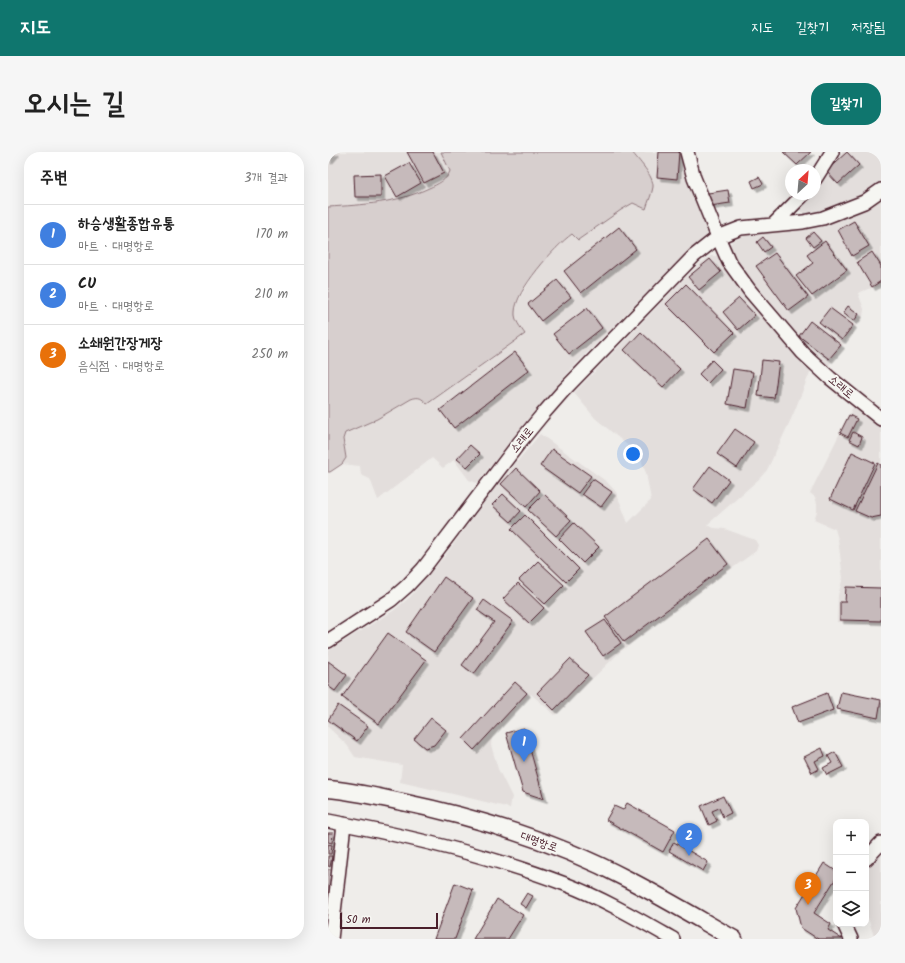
<!DOCTYPE html>
<html lang="ko">
<head>
<meta charset="utf-8">
<style>
  :root { --surface:#fff; --page:#f6f6f6; --text:#222; --muted:#767676; --line:#e0e0e0; --accent:#0f766e }
  body { margin:0; font-family:Kalam,"Poor Story",sans-serif; background:var(--page); color:var(--text) }
  .controls { position:absolute; right:12px; bottom:12px; display:grid; overflow:hidden; border-radius:8px; box-shadow:0 4px 16px #0002 }
  .controls button { width:36px; height:36px; display:grid; place-items:center; padding:0; border:0; border-bottom:1px solid var(--line); background:var(--surface); color:var(--text); font:20px sans-serif }
  .compass { position:absolute; left:457px; top:12px; width:36px; height:36px; border-radius:50%; background:var(--surface); box-shadow:0 4px 16px #0002; rotate:26deg }
  .scale { position:absolute; left:12px; bottom:10px; width:98px; box-sizing:border-box; padding-left:4px; border:2px solid #4a1f2b; border-top:0; font-size:11px; line-height:14px; white-space:nowrap; color:#4a1f2b; -webkit-text-stroke:3px #f6f6f2; paint-order:stroke }
  .you { position:absolute; left:305px; top:302px; width:14px; height:14px; margin:-10px; border:3px solid #fff; border-radius:50%; background:#1a73e8; box-shadow:0 0 0 6px #1a73e833 }
  .badge { display:grid; place-items:center; width:26px; height:26px; border-radius:50%; background:var(--accent); color:#fff; font-size:13px; font-weight:700 }
  .pin { position:absolute; translate:-50% -33px; filter:drop-shadow(0 1px 2px #0008) }
  .pin::after { content:''; position:absolute; top:21px; width:14px; height:12px; background:inherit; clip-path:polygon(0 0,100% 0,50% 100%) }
  .list { margin:0; padding:0; list-style:none }
  h2 { display:flex; justify-content:space-between; align-items:center; height:52px; margin:0; padding:0 16px; font-size:17px }
  h2 small { font-size:13px; font-weight:400; color:var(--muted) }
  .list li { display:grid; grid-template-columns:26px 1fr auto; gap:12px; align-items:center; box-sizing:border-box; height:60px; padding:0 16px; border-top:1px solid var(--line) }
  .list b { display:block; font-size:15px; white-space:nowrap }
  .list p { margin:0; font-size:13px; white-space:nowrap; color:var(--muted) }
  .list em { font-size:13px; font-style:normal; color:var(--muted) }
  .icon { flex:none; width:22px; height:22px; fill:none; stroke:currentColor; stroke-width:2; stroke-linecap:round; stroke-linejoin:round }
  .map { position:relative; flex:none; width:553px; height:787px; overflow:hidden; border-radius:16px }
  header { display:flex; align-items:center; gap:24px; box-sizing:border-box; height:56px; padding:0 20px; background:var(--accent); color:#fff }
  header strong { font-size:19px }
  nav { display:flex; gap:22px; margin-inline-start:auto; font-size:14px }
  .intro { display:flex; align-items:center; justify-content:space-between; box-sizing:border-box; height:96px; padding:0 24px }
  h1 { margin:0; font-size:28px }
  .button { padding:10px 18px; border-radius:16px; background:var(--accent); color:#fff; font-size:14px; font-weight:700 }
  main { display:flex; gap:24px; padding:0 24px }
  aside { flex:1; background:var(--surface); border-radius:16px; box-shadow:0 4px 16px #0002 }
  .map>svg:first-child { display:block }
</style>
</head>
<body>
<header>
<strong>지도</strong>
<nav><a>지도</a><a>길찾기</a><a>저장됨</a></nav>
</header>
<div class="intro"><h1>오시는 길</h1><a class="button">길찾기</a></div>
<main>
<aside>
<h2>주변<small>3개 결과</small></h2>
<ul class="list">
<li><span class="badge" style="background:#3f7fe0">1</span><div><b>하승생활종합유통</b><p>마트 · 대명항로</p></div><em>170 m</em></li>
<li><span class="badge" style="background:#3f7fe0">2</span><div><b>CU</b><p>마트 · 대명항로</p></div><em>210 m</em></li>
<li><span class="badge" style="background:#e8710a">3</span><div><b>소쇄원간장게장</b><p>음식점 · 대명항로</p></div><em>250 m</em></li>
</ul>
</aside>
<div class="map">
<svg width="553" height="787" viewBox="0 0 553 787">
  <defs>
    <filter id="shadow"><feDropShadow dx="3.5" dy="3.5" stdDeviation="0" flood-color="#0004"/></filter>
  </defs>
  <rect width="100%" height="100%" fill="#efedea"/>
  <filter id="ink" filterUnits="userSpaceOnUse"><feTurbulence type="fractalNoise" baseFrequency=".025" numOctaves="2"/><feDisplacementMap in="SourceGraphic" scale="8" xChannelSelector="R" yChannelSelector="G"/><feConvolveMatrix kernelMatrix="1 2 1 2 8 2 1 2 1" color-interpolation-filters="sRGB"/></filter>
  <g filter="url(#ink)">
    <path fill="#e3dedc" d="M0 0H113L122 19 120 26 105 35 79 45 42 52 0 55Z
      M304 0H354L360 29 379 73 381 81 342 117 246 214 200 267 149 331 141 328 126 308 115 316 104 306 50 348 42 327 33 323 32 314 14 312 18 306 15 287 17 281 49 267 83 247 89 245 94 247 99 252 170 202 196 182 189 170 186 161 188 153 208 118 237 87 244 82 250 88 293 57 306 51 317 57 319 20Z
      M507 0H540L547 2 553 7V30L541 40 528 47 489 62 478 63 470 57V53L479 42H487V31Z
      M553 45V134L540 137 530 141 536 157 535 164 499 216 480 201 418 126 402 100V93L404 89 422 82 471 77 498 72 527 60Z
      M383 104H391L394 106 460 192 483 218 464 265 439 318 431 327 379 373 386 376 397 377 427 388 430 393 428 399 341 462 293 499 227 563 203 542 164 585 163 593 170 617 184 645 182 656 129 643 72 630 74 613 27 605 19 593 0 575V499L65 459 82 445 116 405 167 336 212 282 279 330 288 340 300 371 323 348 318 321 311 303 267 266 246 241 356 127 371 112Z
      M526 253 553 274V473L509 470 510 443 515 426 510 387 507 377 486 368 489 359V351L487 345 482 341Z
      M553 699V787H547L540 766 538 765V714Z"/>
    <path fill="#d7cfce" stroke="#90777c" d="M113 0H304C310 8 326 24 325 35 324 42 320 50 318 57L305 51 293 58 250 88 244 82C227 94 187 139 187 160 186 168 193 176 197 182L99 252C94 246 91 244 83 247L49 267 17 281 15 287 18 306 14 312 2 320H0V55C35 53 69 51 101 36 110 32 119 28 122 19Z
      M0 717 5 719 0 764Z"/>
    <path fill="#c6babb" stroke="#4a1f2b" filter="url(#shadow)" d="M0 0H8L0 9Z
      M79 0H105L116 21 96 31Z
      M331 0H351L349 27 329 25Z
      M455 0H483L469 13Z
      M519 0 531 13 510 32 498 19Z
      M81 11 93 31 69 45 57 24Z
      M53 22V45H27L26 23Z
      M431 25 435 32 426 36 423 29Z
      M400 38 402 51 382 54 380 41Z
      M526 69 541 94 524 104 510 78Z
      M291 75 308 97 253 141 236 119Z
      M485 80 493 89 485 95 478 86Z
      M435 85 443 95 436 100 429 90Z
      M497 89 519 118 484 144 468 124 485 111 479 103Z
      M544 100 553 114V129L544 135 529 110Z
      M447 101 480 145 461 159 428 114Z
      M382 107 393 120 371 138 360 125Z
      M229 128 243 145 213 169 200 152Z
      M358 132 406 181 386 200 338 152Z
      M411 146 427 163 410 178 395 160Z
      M520 154 531 162 526 169 515 161Z
      M259 156 274 176 241 202 225 182Z
      M502 156 525 173 514 188 491 170Z
      M482 169 513 193 501 207 471 184Z
      M313 180 352 217 335 235 296 198Z
      M187 200 201 218 126 276 112 258Z
      M384 208 393 217 380 231 371 222Z
      M434 208 451 210 446 246 430 244Z
      M405 217 425 220 419 256 399 252Z
      M521 263 529 267 520 285 512 281Z
      M407 277 426 290 409 316 389 302Z
      M525 280 534 285 531 293 521 288Z
      M142 293 152 302 139 315 129 307Z
      M224 297 263 324 250 341 212 314Z
      M524 300 547 311 525 358 502 347Z
      M550 311 553 313V364L543 366 527 359Z
      M382 314 401 328 384 351 365 337Z
      M188 316 212 339 198 355 173 332Z
      M265 327 284 340 273 355 254 342Z
      M175 342 193 359 183 370 164 353Z
      M216 342 243 368 228 384 200 358Z
      M197 363 251 417 238 430 183 377Z
      M246 371 271 395 255 411 231 387Z
      M381 387 400 412 296 490 277 465Z
      M210 409 236 433 217 452 191 428Z
      M116 425 145 446 106 500 78 480Z
      M190 431 216 456 201 471 175 447Z
      M518 435 553 436V469L512 468V450H517Z
      M156 448 185 469 146 522 134 513 166 470 149 458Z
      M277 468 293 491 275 504 258 480Z
      M60 481 98 508 51 572 14 545Z
      M242 507 260 523 226 558 209 541Z
      M0 509 19 523 7 539 0 534Z
      M187 530 199 541 146 598 135 587Z
      M513 540 553 548 550 566 509 557Z
      M499 541 505 558 470 571 464 555Z
      M10 553 40 574 29 589 0 568Z
      M103 566 118 578 106 593 97 596 86 587Z
      M196 576 216 647 195 640 178 581Z
      M494 596 497 604 487 609 491 617 484 621 476 605Z
      M507 600 515 615 499 623 495 616 504 611 500 604Z
      M395 644 403 661 395 665 391 656 384 659 389 669 381 673 373 654Z
      M299 651 347 678 335 700 278 668 286 654 295 658Z
      M0 681H5L4 691 0 690Z
      M346 690 380 710 375 719 341 699Z
      M0 692 4 693 3 702H0Z
      M0 704H4L2 715 0 714Z
      M496 711 508 719V726L486 761 503 772 500 778 514 787H490L473 776 468 756Z
      M127 731 145 738 127 787H106Z
      M199 741 205 744 198 756 192 752Z
      M169 747 195 763 180 787H145Z"/>
    <g fill="none" stroke-linecap="round" stroke-linejoin="round">
      <g stroke="#4a1f2b" stroke-width="16">
        <path id="minor" d="M359 0 366 26 390 85 401 110 422 139 475 201 502 226 553 267
          M487 27 504 0
          M446 72 476 42
          M0 489 63 448 79 434 95 417 191 291 214 263 235 239 366 104 390 85 413 76 475 70 495 66 536 50 553 38
          M0 669C80 684 160 703 237 732 274 746 310 767 345 787
          M538 707 553 691
          M516 772 523 787
          M3 787 16 672"/>
      </g>
      <g stroke="#4a1f2b" stroke-width="19">
        <path id="major" d="M0 637C25 639 50 645 74 650 151 666 231 691 301 728 336 746 371 767 406 787"/>
      </g>
      <use href="#minor" stroke="#f6f6f2" stroke-width="13"/>
      <use href="#major" stroke="#f6f6f2" stroke-width="16"/>
    </g>
  </g>
  <g text-anchor="middle" dominant-baseline="central" stroke-width="4" stroke-linejoin="round" paint-order="stroke">
    <g font-size="12" fill="#4a1f2b" stroke="#f6f6f2">
      <text transform="translate(513 235) rotate(40)">소래로</text>
      <text transform="translate(194 288) rotate(-51)">소래로</text>
      <text transform="translate(211 690) rotate(20)">대명항로</text>
    </g>
  </g>
</svg>
<div class="controls">
<button>+</button>
<button>−</button>
<button><svg class="icon" aria-label="layers" viewBox="0 0 24 24"><path d="M12 4l9 5-9 5-9-5zM3 14l9 5 9-5"/></svg></button>
</div>
<svg class="compass" viewBox="-18 -18 36 36"><path d="M0-13l5 13h-10z" fill="#e53935"/><path d="M0 13l5-13h-10z" fill="#767676"/></svg>
<div class="scale">50 m</div>
<div class="you"></div>
<div class="pin badge" style="left:196px;top:610px;background:#3f7fe0">1</div>
<div class="pin badge" style="left:361px;top:704px;background:#3f7fe0">2</div>
<div class="pin badge" style="left:480px;top:753px;background:#e8710a">3</div>
</div>
</main>
</body>
</html>
